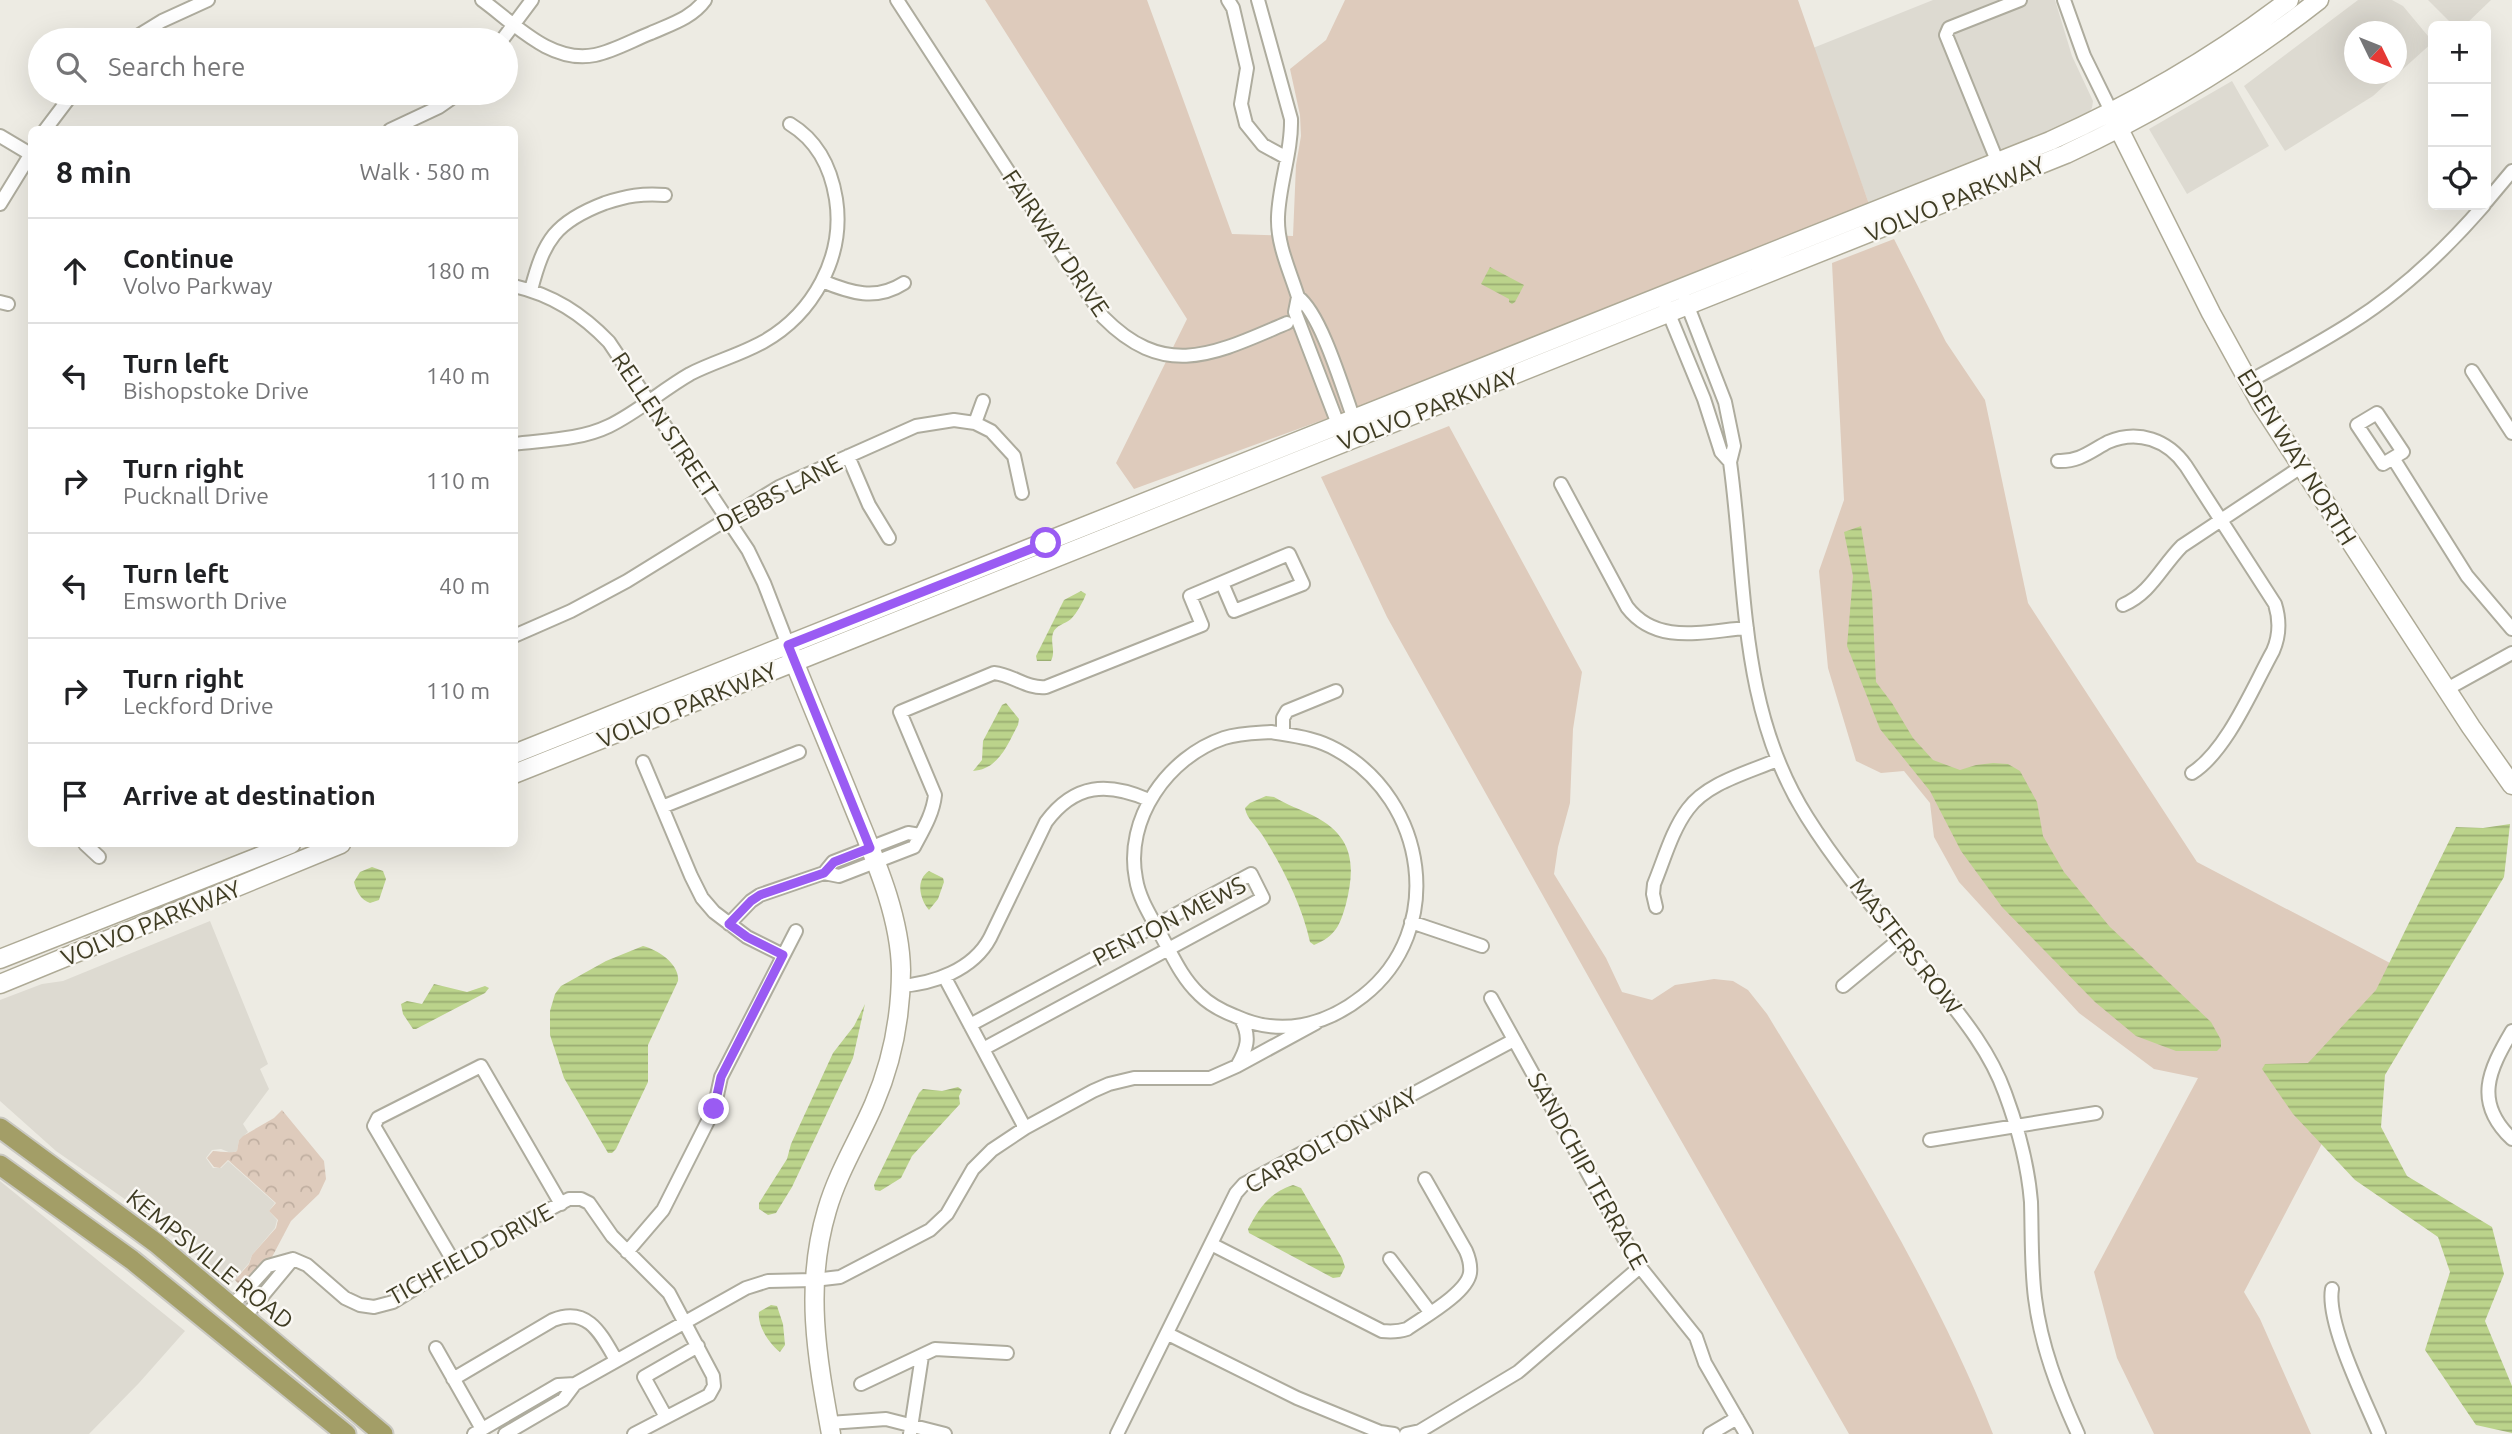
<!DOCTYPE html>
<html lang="en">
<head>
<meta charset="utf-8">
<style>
  :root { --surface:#fff; --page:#f2f2f2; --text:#202124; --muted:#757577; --line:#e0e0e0 }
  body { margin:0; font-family:Ubuntu,sans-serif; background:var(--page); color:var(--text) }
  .controls { position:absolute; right:21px; top:21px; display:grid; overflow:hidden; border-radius:10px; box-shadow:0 7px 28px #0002 }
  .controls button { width:63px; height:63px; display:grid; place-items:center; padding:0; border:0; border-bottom:2px solid var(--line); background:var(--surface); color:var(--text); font:35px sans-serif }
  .compass { position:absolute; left:2344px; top:21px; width:63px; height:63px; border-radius:50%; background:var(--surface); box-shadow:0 7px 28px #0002; rotate:133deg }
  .stop { position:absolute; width:21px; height:21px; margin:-16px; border:5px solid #9a5bf3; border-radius:50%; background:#fff }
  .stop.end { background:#9a5bf3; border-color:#fff; box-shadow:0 2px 7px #0008 }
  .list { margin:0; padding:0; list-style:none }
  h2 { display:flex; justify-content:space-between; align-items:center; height:91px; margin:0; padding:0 28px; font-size:30px }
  h2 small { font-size:23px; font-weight:400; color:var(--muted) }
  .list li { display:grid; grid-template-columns:46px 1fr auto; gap:21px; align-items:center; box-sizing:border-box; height:105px; padding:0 28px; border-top:2px solid var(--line) }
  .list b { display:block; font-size:26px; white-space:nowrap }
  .list p { margin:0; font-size:23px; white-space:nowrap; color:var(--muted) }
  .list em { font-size:23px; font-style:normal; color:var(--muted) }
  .icon { flex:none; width:38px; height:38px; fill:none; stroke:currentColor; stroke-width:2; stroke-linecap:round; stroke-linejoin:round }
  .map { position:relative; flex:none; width:2512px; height:1434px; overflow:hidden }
  .search { position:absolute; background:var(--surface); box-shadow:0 7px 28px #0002; left:28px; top:28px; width:490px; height:77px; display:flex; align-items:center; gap:18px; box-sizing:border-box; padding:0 24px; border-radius:38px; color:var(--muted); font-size:26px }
  .panel { position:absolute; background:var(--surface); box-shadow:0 7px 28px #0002; left:28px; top:126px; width:490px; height:721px; border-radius:10px }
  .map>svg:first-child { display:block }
</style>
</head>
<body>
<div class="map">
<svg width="2512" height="1434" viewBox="0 0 2512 1434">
  <defs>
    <pattern id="forest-crowns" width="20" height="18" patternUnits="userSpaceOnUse" patternTransform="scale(1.75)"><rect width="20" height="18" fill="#decbbc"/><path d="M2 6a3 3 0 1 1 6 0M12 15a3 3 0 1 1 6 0" fill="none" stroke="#c0afa1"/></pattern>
    <pattern id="water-rules" width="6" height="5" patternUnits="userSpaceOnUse" patternTransform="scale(1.75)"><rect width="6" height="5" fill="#bbd38b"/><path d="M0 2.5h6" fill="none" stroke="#99ac71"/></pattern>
  </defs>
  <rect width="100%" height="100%" fill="#edebe3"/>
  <path fill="#dddad1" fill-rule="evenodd" d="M1933 0H2055L2072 56 2093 101 2092 108 2083 119 1870 207 1813 48Z
    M2358 0H2392L2403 6 2433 42 2373 96 2285 151 2244 86ZM2354 32H2396V74H2354Z
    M2428 0H2491L2464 26H2454Z
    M2232 81 2269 146 2187 194 2149 129Z
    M210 921 268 1064 260 1069 269 1089 243 1124 248 1132 239 1140 237 1151 231 1153 221 1149 212 1150 206 1158 213 1168H221L228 1161 275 1203 269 1211 277 1220 275 1228 252 1255 249 1263 231 1284 139 1209 56 1151 0 1101V1000L42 984 63 981Z
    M0 1181 185 1331 139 1383 89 1434H0Z"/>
  <path fill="#decbbc" d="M985 0H1147L1232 234 1293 236 1296 165 1301 136 1300 115 1290 69 1326 40 1345 0H1798L1870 207 1375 401 1134 489 1116 463 1187 319Z
    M1894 239 1946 342 1985 400 2028 603 2197 862 2411 974 2244 1292 2260 1319 2311 1434H2154L2117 1358 2094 1272 2198 1078 2154 1069 2079 1013 1959 882 1934 837 1930 803 1904 771 1881 773 1856 761 1828 668 1819 571 1844 500 1832 263Z
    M1449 426 1582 672 1573 729 1570 803 1558 847 1554 874 1606 958 1622 992 1652 1000 1675 985 1714 979 1733 981 1748 990 1767 1014C1849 1149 1935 1287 1993 1434H1849L1639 1067 1387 617 1321 477Z"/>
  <path fill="url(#forest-crowns)" d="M282 1110 324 1161 326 1179 319 1194 291 1221 272 1257 243 1289 235 1280 249 1264 252 1255 276 1228 278 1220 269 1211 276 1203 228 1160 220 1168 214 1167 207 1158 213 1151C220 1151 231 1154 237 1151L239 1140 243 1136 274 1118Z"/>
  <path fill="url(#water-rules)" d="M1490 267 1524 285 1515 302 1512 304 1509 302V299L1481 284Z
    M1861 526 1872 594 1876 682 1892 703 1913 738 1933 760 1960 770 1976 765 1993 763 2008 764 2020 771 2037 802 2043 836 2064 872 2110 927 2211 1022 2221 1040V1047L2217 1051H2176L2136 1036 2095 1002 2002 907 1961 851 1930 791 1880 729 1847 646 1853 576 1844 532Z
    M1081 591 1086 594C1083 602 1077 613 1071 619 1065 624 1056 625 1053 633 1050 643 1056 651 1051 661H1037L1036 656 1064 600Z
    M1006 703 1019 719 1018 725C1007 745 999 769 973 771L982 760 983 741 1002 705Z
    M1266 796 1274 797C1287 805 1300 809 1314 816 1353 836 1356 864 1346 904 1340 925 1336 936 1314 945L1310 942C1302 905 1283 868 1263 836 1257 826 1247 820 1245 808L1250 803Z
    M2510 824 2504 877 2385 1075 2381 1127 2407 1176 2492 1227 2504 1274 2485 1321 2512 1386V1433L2476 1425 2425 1350 2450 1272 2438 1237 2355 1180 2293 1114 2262 1069 2265 1064 2308 1063 2376 990 2456 827 2483 828Z
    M372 867 383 871 386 879 379 900 370 903C361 900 356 891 354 882L360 872Z
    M929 871 943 878 944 882 938 899 929 910C920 900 915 880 929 871Z
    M643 946C658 950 680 964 678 981L648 1045V1082L616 1149 612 1153H608L564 1078 550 1035V1011L555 994 561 986 606 961Z
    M434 984 467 992 485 986 489 988 485 993 416 1029H413L403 1014 401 1004 407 1001 422 1004Z
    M865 1004 853 1058 792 1187 776 1213 768 1215 759 1209V1203L787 1159 791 1144 833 1053 854 1026Z
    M958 1087 962 1090 959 1096 960 1104 912 1156 901 1178 880 1191 875 1190 874 1185 919 1093 923 1089 942 1091Z
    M1293 1185 1301 1188 1342 1258 1345 1267 1340 1277 1333 1278 1249 1233 1248 1229C1259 1208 1269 1193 1293 1185Z
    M771 1305 777 1306 783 1324 785 1345 780 1352C769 1344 757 1325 759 1312Z"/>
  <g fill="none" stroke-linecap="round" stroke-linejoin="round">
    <g stroke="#aeac9e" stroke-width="16">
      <path id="street" d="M482 0C515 24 551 64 595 55 614 51 633 40 651 33 671 24 692 18 705 0
        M897 0 1103 317C1166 381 1216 353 1287 323
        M1228 0 1233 8 1247 68 1241 104 1246 124 1263 145 1287 158
        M1258 0 1291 119C1292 152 1279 184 1278 217 1277 245 1290 271 1298 297
        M2064 0 2084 56 2112 113
        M131 40 162 21 208 0
        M502 40 532 0
        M45 130 73 93
        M390 130 439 107 459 93
        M0 136 32 155
        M1998 163 1946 35 1949 28 2020 0
        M2486 202 2512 171
        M0 204 32 152
        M822 281C851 293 876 301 904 283
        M514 286C553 295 582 314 609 342L748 550 764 583 788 645
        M531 290C544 240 555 222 605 203 626 196 643 193 665 195
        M1662 297 1704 399 1721 452 1730 462
        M1685 299 1725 402 1734 446 1730 462C1747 585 1738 708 1807 817 1844 876 1891 928 1934 982 1961 1016 1990 1051 2005 1093 2018 1128 2028 1165 2031 1202 2032 1234 2031 1266 2035 1298 2041 1346 2058 1390 2078 1434
        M0 302 8 304
        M2472 371 2512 433
        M2248 382C2283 363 2318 344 2351 323 2402 291 2445 250 2484 205
        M2377 413 2403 452 2383 464 2357 425Z
        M975 423 983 401
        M1341 432 1295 312 1298 297C1322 315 1344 393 1356 425
        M514 444C545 440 580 440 609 426 638 412 662 390 690 374 713 362 740 355 763 342 813 314 845 257 836 199 831 168 818 141 790 124
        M848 456 869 505 889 538
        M2393 458 2467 576 2512 629
        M2058 461C2079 462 2091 451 2108 442 2138 429 2168 440 2186 466L2275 604C2280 620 2280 635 2273 651 2253 687 2227 751 2192 773
        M1561 484 1627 607C1657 646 1704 631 1747 628
        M2123 605C2151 593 2161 567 2182 546L2301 467
        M514 636 571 611 627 581 779 487 916 426 954 420 975 423 991 431 1014 456 1022 493
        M2447 689 2512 653
        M1271 732C1295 736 1316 738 1337 750 1427 800 1447 930 1363 996 1325 1026 1280 1037 1235 1016 1222 1011 1209 1004 1199 994 1182 978 1173 957 1162 937 1152 918 1139 899 1136 879 1124 819 1168 757 1224 738 1239 733 1256 733 1271 732Z
        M1283 734V718L1287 711 1336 691
        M643 762 691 876 702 898 714 912 747 937 783 955
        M662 807 799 752
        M85 844 99 857
        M824 873 839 876 914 847C923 830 933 814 935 795L900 712 994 673C1013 675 1027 689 1046 687L1202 625 1190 596 1289 554 1303 584 1234 611 1222 583
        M1656 907 1653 894 1654 884C1664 860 1672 830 1688 809 1707 783 1747 773 1777 760
        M1411 922 1482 946
        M729 924 751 901 760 895 824 873 833 862 908 833 920 835
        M944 976 1025 1128
        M899 986C933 984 973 970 990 938L1046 822C1075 783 1108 782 1149 800
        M1843 986 1900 939
        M1491 998 1640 1267 1696 1337 1705 1363 1746 1434
        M970 1025 1251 874 1263 898 983 1049
        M2512 1031C2489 1070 2473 1102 2512 1139
        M1237 1066C1247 1049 1251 1037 1241 1019
        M1930 1140 2096 1113
        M1211 1244 1382 1331C1392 1332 1398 1332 1407 1329 1424 1317 1467 1293 1470 1273 1471 1265 1469 1258 1466 1251L1425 1179
        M627 1252 663 1210 714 1109 721 1077 796 931
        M1390 1259 1430 1312
        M455 1264 374 1126 378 1118 481 1066 561 1204
        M2332 1289C2326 1323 2365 1400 2379 1434
        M231 1307 268 1266 293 1259 307 1265 345 1298 360 1305 374 1307 393 1302 504 1233 569 1199H581L589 1203 612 1236 669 1293 713 1376 714 1386 709 1395 634 1434
        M244 1318 293 1259
        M1168 1334 1297 1398 1380 1432 1394 1434
        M436 1348 482 1429
        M453 1379 553 1320C588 1306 601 1334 616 1360
        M861 1384 935 1349 1007 1353
        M666 1417 644 1377 698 1346
        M829 1423 886 1419 945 1434
        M474 1434 558 1385 575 1384
        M505 1434 563 1400 575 1384 746 1288 768 1281 814 1280 840 1277 930 1230 947 1214 973 1169 992 1150 1025 1128 1093 1091 1109 1084 1134 1078H1210L1237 1066 1316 1023
        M910 1434 922 1356
        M1117 1434 1236 1193 1244 1184 1514 1040
        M1406 1434 1420 1431 1518 1372 1640 1267
        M1710 1434 1737 1418"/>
    </g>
    <g stroke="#aeaa96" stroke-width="21">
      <path id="secondary" d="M2114 119 2211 313 2261 404 2471 727 2512 785
        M790 651C810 702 832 753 852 803 873 855 900 913 901 970 901 1015 892 1062 874 1104 859 1139 838 1172 827 1210 804 1287 817 1357 831 1434
        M514 754 2050 141C2135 103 2215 57 2289 0
        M514 774 2066 154C2156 112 2240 62 2319 0
        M0 959 291 844
        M0 984 341 844"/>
    </g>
    <g stroke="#c9c8c1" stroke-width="23">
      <path id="primary" d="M0 1128 156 1243 383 1434
        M0 1165 132 1260 346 1434"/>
    </g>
    <use href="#street" stroke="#fff" stroke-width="12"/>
    <use href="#secondary" stroke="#fff" stroke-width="18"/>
    <use href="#primary" stroke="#a39e67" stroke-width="19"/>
  </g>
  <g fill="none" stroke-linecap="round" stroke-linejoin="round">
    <path stroke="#9a5bf3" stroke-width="9" d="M714 1109 721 1077 783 955 747 937 729 924 751 901 760 895 824 873 834 862 870 848 788 645 1046 543"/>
  </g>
  <g text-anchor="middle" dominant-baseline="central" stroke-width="5" stroke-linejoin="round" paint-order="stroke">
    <g font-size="24" fill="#3f3c23" stroke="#faf8f4">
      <text transform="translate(1955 199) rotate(-22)">VOLVO PARKWAY</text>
      <text transform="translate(1056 243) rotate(56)">FAIRWAY DRIVE</text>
      <text transform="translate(1428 409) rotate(-21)">VOLVO PARKWAY</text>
      <text transform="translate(665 425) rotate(56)">RELLEN STREET</text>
      <text transform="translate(2297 457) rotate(58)">EDEN WAY NORTH</text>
      <text transform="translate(779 493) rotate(-28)">DEBBS LANE</text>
      <text transform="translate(687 705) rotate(-22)">VOLVO PARKWAY</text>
      <text transform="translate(1169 921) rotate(-27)">PENTON MEWS</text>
      <text transform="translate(151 923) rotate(-22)">VOLVO PARKWAY</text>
      <text transform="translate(1906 946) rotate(52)">MASTERS ROW</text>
      <text transform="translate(1331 1140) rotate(-29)">CARROLTON WAY</text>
      <text transform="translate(1588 1171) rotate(61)">SANDCHIP TERRACE</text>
      <text transform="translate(470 1254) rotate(-29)">TICHFIELD DRIVE</text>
      <text transform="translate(210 1259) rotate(39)">KEMPSVILLE ROAD</text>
    </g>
  </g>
</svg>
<div class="controls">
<button>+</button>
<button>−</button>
<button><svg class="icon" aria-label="locate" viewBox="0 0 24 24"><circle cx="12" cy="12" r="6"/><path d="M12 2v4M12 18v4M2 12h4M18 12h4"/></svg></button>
</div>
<svg class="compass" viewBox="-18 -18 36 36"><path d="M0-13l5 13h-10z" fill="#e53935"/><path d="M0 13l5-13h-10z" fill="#757577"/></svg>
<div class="stop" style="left:1046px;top:543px"></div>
<div class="stop end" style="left:714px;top:1109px"></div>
<div class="search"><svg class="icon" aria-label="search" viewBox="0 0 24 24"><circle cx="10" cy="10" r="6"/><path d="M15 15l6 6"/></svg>Search here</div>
<section class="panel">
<h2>8 min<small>Walk · 580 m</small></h2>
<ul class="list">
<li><svg class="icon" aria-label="ahead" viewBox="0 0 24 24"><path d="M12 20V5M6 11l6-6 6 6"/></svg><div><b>Continue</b><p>Volvo Parkway</p></div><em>180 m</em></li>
<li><svg class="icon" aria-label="left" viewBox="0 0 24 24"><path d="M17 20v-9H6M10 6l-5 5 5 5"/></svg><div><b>Turn left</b><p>Bishopstoke Drive</p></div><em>140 m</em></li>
<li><svg class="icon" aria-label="right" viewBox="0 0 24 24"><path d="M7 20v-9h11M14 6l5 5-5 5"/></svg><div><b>Turn right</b><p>Pucknall Drive</p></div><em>110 m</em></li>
<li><svg class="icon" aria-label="left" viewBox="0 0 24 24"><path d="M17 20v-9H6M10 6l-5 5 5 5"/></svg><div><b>Turn left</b><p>Emsworth Drive</p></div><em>40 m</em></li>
<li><svg class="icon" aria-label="right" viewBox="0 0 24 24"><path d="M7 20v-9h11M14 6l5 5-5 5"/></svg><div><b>Turn right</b><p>Leckford Drive</p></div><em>110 m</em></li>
<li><svg class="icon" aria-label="arrive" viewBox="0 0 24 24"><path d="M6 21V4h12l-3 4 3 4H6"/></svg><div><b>Arrive at destination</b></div></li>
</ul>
</section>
</div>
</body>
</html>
